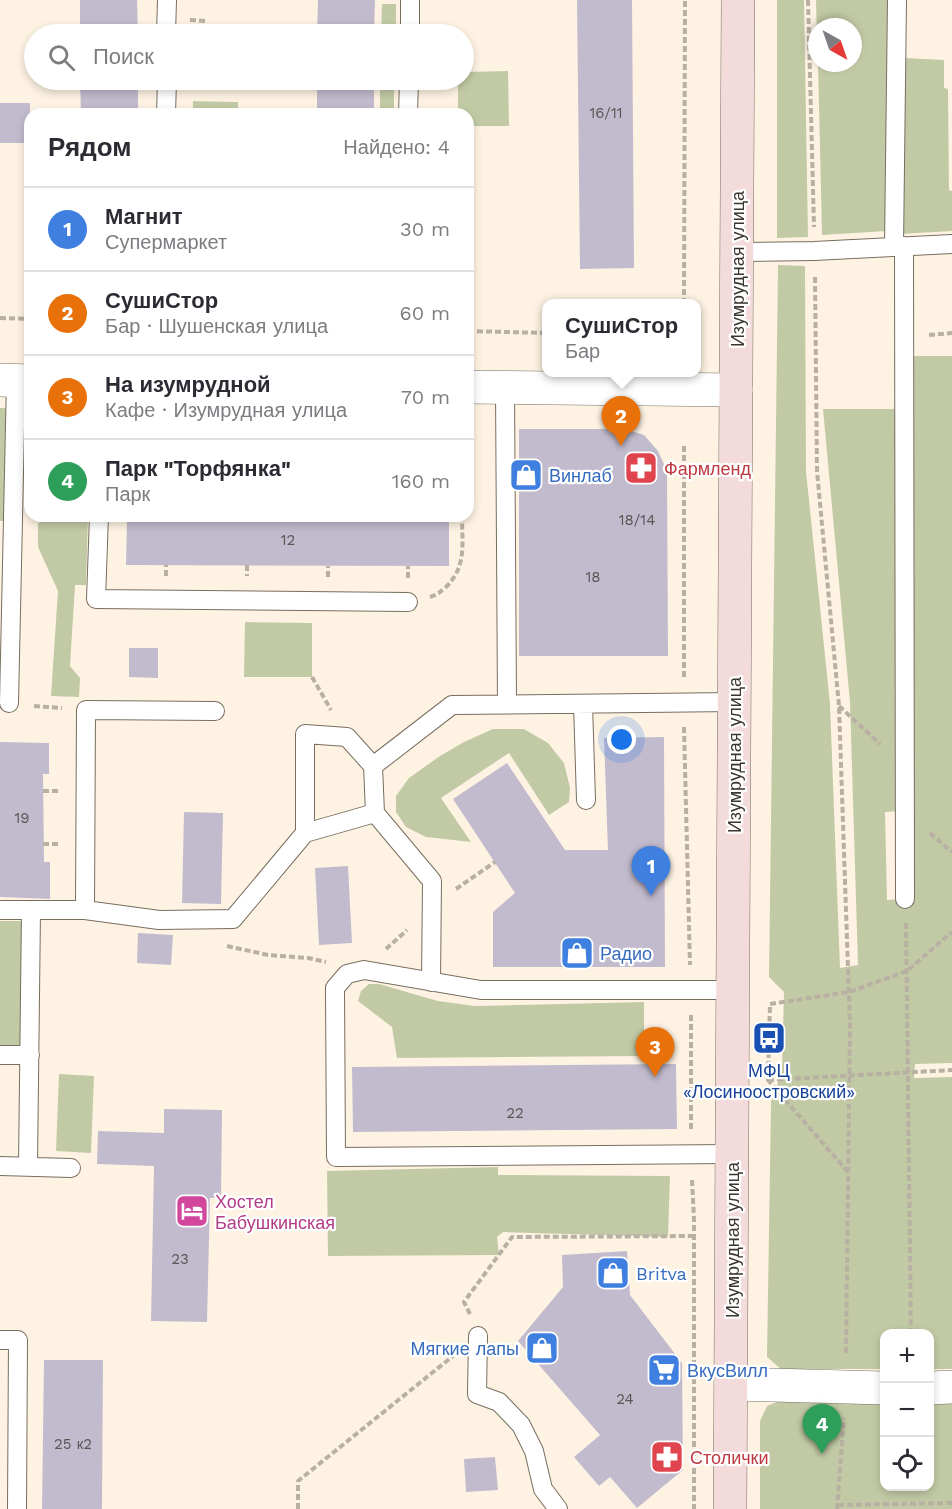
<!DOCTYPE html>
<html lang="ru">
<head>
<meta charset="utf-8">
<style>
  :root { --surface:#fff; --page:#f7f7f7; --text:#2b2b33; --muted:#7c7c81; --line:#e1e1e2; --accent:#2d7368 }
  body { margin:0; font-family:"Work Sans",sans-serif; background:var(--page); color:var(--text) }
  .controls { position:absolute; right:18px; bottom:18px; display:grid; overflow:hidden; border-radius:12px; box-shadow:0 3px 9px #0003 }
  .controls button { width:54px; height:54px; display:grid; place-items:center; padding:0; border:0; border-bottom:2px solid var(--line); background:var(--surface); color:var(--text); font:30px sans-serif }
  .compass { position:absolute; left:808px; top:18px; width:54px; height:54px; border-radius:50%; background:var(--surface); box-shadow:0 3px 9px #0003; rotate:140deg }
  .you { position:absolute; left:622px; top:740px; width:21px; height:21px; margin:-15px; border:4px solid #fff; border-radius:50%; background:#1a73e8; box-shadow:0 0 0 9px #1a73e833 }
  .badge { display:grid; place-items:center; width:39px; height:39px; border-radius:50%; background:var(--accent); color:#fff; font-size:20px; font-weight:700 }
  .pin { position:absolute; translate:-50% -50px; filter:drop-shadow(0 2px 3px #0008) }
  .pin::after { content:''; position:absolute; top:32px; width:21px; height:18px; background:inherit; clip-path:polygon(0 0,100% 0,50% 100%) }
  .popup { position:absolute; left:542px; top:299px; width:159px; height:78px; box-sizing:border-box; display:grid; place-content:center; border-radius:12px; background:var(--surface); filter:drop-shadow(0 2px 4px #0005); font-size:20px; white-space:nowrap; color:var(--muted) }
  .popup b { font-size:22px; color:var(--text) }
  .popup::after { content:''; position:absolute; left:50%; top:100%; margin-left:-12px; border:12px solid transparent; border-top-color:var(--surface) }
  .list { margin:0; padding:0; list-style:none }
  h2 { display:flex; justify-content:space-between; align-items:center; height:78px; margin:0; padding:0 24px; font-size:26px }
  h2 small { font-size:20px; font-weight:400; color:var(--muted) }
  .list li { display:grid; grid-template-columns:39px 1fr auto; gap:18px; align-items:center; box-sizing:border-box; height:84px; padding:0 24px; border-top:2px solid var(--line) }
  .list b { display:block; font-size:22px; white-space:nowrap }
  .list p { margin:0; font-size:20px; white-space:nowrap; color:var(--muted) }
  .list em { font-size:20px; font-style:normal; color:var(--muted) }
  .icon { flex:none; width:33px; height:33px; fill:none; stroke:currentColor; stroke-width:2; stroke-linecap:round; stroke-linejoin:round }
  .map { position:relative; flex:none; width:952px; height:1509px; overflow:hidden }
  .search { position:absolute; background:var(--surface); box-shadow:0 3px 9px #0003; left:24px; top:24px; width:450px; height:66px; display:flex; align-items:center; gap:15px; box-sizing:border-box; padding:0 21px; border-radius:33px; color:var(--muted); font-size:22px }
  .panel { position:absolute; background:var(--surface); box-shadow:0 3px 9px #0003; left:24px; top:108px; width:450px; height:414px; border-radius:18px }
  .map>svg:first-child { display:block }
</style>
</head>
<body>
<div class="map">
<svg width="952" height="1509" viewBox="0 0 952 1509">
  <rect width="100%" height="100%" fill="#fef3e3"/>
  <path fill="#c2caa5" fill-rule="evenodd" d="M777 0H804L808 237 777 238Z
    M816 0H890L887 231 822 235 818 63H853V27H817V36Z
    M382 4H396V34H381Z
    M905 58 944 60V88L948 89 949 190 952 191V231L900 234Z
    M508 71 509 126H468V114H458V80H464V72Z
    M380 81H394V114H380Z
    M193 101 238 102V114H193Z
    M778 265 805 266 806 471 830 704 840 968 858 965 850 702 823 409H895L912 356H952V1063L915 1064 914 1078 952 1077V1369H930V1334H884V1369H781L767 1357 771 1102 782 1071 784 992 769 977ZM900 811 902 899 887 900 885 812Z
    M0 408H7L6 521H0Z
    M54 516H88L86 585H75L70 666 80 678 79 697 51 696 58 591 38 547V523Z
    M245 622 312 623V677H244Z
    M493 729H524L548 743 564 763 570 788 569 802 549 815 509 753 441 798 471 842 426 837 406 827 396 812V796L409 778 440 756 464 742Z
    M0 921H21V1047H0Z
    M369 984H379L438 1001 475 1006 644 1002V1056L397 1058 392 1027 358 1001 361 991Z
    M59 1074 94 1076 91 1153 56 1151Z
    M498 1167V1175L670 1176 668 1237 503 1232 497 1237 499 1255 328 1256 327 1171Z
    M779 1401 884 1403V1486H930V1403L952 1404V1509H760V1421L767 1406Z"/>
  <path fill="#c2bbcd" d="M80 0H137L138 34H80Z
    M318 0H375L374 34H317Z
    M577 0H632L634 268 580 269Z
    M80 80H138V114H81Z
    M317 80H374V114H317Z
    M0 103H30V143H0Z
    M519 429H625L644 435 658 451 667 471 668 656H519Z
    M127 516H449V566L126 565Z
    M129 648H158V678L129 677Z
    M664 737 665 967H493V912L515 893 453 799 507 763 565 850H608L604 738Z
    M0 742 49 743V774H43L44 862H50V899L0 897Z
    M184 812 223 813 221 904 182 903Z
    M348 866 352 943 319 945 315 868Z
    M138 933 173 935 171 965 137 963Z
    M676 1064 677 1129 353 1132 352 1067Z
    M164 1109 222 1110 221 1198H210L207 1322 151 1321 154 1166 97 1164 98 1131 164 1133Z
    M627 1251 630 1295 682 1363 683 1470 637 1508 610 1477 599 1486 574 1457 600 1435 518 1341 563 1287 562 1255Z
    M44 1360H103L102 1509H42Z
    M495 1457 498 1490 466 1492 464 1459Z"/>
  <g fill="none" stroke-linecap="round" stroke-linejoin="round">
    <g stroke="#786e60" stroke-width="20">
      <path id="lane" d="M166 34 167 0
        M410 34V0
        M166 114 167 80
        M408 114 409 80
        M894 246 897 0
        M904 246 905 899
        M738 252 814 251 952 244
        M505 387 507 704
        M99 516 96 599 408 602
        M9 703 16 380
        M583 704 586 800
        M305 833 375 813
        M0 910H85L159 920 233 919 305 833V734L347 737 373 766
        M85 910 86 710 215 711
        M431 982 432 881 375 813 373 766 452 705 734 702
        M0 1055H30
        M731 1154 336 1157 335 988 347 974 364 970 481 990H732
        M0 1166 71 1168
        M28 1166 31 910
        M478 1336 477 1394 499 1402 521 1425 534 1451 543 1489 558 1509
        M0 1340H18L17 1509"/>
    </g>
    <g stroke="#786e60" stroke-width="34">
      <path id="street" d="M0 380 30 381
        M468 387 736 390
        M731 1384 884 1388
        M930 1388 952 1387"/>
    </g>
    <g stroke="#786e60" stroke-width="34">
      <path id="secondary" d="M730 1509 738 0"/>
    </g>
    <path stroke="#b8b0a3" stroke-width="4" stroke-dasharray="6 3" stroke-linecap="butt" d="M808 0 814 227
      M190 20 207 21
      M815 277 817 471 839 706 850 1027 846 1354
      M684 304 685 0
      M0 318 30 319
      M468 331 546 333
      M929 335 952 333
      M247 565V576
      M166 576V565
      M328 577V566
      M408 578V566
      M430 597C437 595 440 592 446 587 467 566 462 544 462 516
      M312 677 331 710
      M684 677V444
      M34 706 62 708
      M839 706 880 744
      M684 727 690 965
      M43 791H60
      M930 833 952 852
      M43 844H61
      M456 889 495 862
      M906 923 911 1334
      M227 946 268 955 308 958 326 962
      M386 949 407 930
      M691 1015V1130
      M768 1080 952 1070
      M848 1172 768 1080 770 1004 849 992 907 971 952 932
      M692 1180 694 1219V1509
      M470 1314 464 1302 512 1237 694 1236
      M838 1505 952 1503
      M298 1509V1481L453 1356
      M837 1509 844 1418"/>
    <use href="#lane" stroke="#fff" stroke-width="18"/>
    <use href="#street" stroke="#fff" stroke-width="33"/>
    <use href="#secondary" stroke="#f3dbdb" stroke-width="33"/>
  </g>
  <defs>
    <g id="pharmacy-square" transform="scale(1.725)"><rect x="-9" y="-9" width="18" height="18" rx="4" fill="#e0444e" stroke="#fff"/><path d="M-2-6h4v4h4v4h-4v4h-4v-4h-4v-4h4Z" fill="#fff"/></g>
    <g id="shop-square" transform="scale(1.725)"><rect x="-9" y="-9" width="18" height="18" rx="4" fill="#3f7fe0" stroke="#fff"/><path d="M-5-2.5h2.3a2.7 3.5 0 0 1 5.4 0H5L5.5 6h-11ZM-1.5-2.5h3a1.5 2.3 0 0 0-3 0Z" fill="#fff"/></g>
    <g id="bus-square" transform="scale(1.725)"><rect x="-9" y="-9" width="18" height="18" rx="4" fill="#1a4fb4" stroke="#fff"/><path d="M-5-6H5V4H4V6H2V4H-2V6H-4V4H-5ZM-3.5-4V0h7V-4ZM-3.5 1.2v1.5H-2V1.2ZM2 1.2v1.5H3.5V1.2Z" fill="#fff"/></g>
    <g id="hotel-square" transform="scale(1.725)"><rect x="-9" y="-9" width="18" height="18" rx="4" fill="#d1479c" stroke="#fff"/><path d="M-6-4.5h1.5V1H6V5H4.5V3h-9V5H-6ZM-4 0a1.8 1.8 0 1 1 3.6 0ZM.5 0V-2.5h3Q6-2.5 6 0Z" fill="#fff"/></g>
    <g id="supermarket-square" transform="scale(1.725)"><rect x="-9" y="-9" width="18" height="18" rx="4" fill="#3f7fe0" stroke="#fff"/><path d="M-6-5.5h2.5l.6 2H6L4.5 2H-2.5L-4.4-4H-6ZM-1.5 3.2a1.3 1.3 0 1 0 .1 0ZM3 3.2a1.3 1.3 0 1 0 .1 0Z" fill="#fff"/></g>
  </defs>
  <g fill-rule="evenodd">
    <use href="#pharmacy-square" x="641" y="468"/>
    <use href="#shop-square" x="526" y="475"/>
    <use href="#shop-square" x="577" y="953"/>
    <use href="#bus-square" x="769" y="1038"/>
    <use href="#hotel-square" x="192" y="1211"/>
    <use href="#shop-square" x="613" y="1273"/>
    <use href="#shop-square" x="542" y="1348"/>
    <use href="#supermarket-square" x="664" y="1370"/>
    <use href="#pharmacy-square" x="667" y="1457"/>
  </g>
  <g text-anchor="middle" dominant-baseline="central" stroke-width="4.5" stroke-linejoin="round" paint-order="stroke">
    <g font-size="15" fill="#5b5656">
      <text x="606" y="113">16/11</text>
      <text x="637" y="520">18/14</text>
      <text x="288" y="540">12</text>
      <text x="593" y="577">18</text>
      <text x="22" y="818">19</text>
      <text x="515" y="1113">22</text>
      <text x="180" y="1259">23</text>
      <text x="625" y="1399">24</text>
      <text x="73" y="1444">25 к2</text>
    </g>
    <g font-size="18" fill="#39352f" stroke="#fff">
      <text transform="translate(737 269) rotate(-90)">Изумрудная улица</text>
      <text transform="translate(734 755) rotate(-90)">Изумрудная улица</text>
      <text transform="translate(732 1240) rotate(-90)">Изумрудная улица</text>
    </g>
    <g font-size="18" fill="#be3a42" stroke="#fff" text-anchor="start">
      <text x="664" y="468">Фармленд</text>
      <text x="690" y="1457">Столички</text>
    </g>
    <g font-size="18" fill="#366cbe" stroke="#fff" text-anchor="start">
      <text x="549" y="475">Винлаб</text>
      <text x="600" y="953">Радио</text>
      <text x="636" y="1273">Britva</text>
      <text x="519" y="1348" text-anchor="end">Мягкие лапы</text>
      <text x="687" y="1370">ВкусВилл</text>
    </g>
    <g font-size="18" fill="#164399" stroke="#fff">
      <text x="769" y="1070">МФЦ<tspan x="769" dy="21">«Лосиноостровский»</tspan></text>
    </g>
    <g font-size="18" fill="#b23c85" stroke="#fff" text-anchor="start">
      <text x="215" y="1201">Хостел<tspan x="215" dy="21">Бабушкинская</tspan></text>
    </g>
  </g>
</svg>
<div class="controls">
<button>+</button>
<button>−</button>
<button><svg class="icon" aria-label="locate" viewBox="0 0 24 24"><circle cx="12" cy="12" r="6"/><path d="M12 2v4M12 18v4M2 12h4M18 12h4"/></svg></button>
</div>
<svg class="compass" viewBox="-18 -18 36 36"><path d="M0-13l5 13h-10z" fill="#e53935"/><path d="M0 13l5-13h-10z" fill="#7c7c81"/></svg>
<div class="you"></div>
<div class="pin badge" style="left:651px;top:896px;background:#3f7fe0">1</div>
<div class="pin badge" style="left:621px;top:446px;background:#e8710a">2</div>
<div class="popup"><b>СушиСтор</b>Бар</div>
<div class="pin badge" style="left:655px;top:1077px;background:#e8710a">3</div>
<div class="pin badge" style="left:822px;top:1454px;background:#2e9e5b">4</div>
<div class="search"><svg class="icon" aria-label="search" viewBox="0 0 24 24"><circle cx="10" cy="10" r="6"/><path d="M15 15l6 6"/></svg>Поиск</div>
<section class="panel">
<h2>Рядом<small>Найдено: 4</small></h2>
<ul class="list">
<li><span class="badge" style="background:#3f7fe0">1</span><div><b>Магнит</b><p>Супермаркет</p></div><em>30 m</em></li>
<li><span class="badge" style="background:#e8710a">2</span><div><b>СушиСтор</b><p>Бар · Шушенская улица</p></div><em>60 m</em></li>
<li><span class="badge" style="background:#e8710a">3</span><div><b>На изумрудной</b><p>Кафе · Изумрудная улица</p></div><em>70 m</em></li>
<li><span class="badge" style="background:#2e9e5b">4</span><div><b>Парк &quot;Торфянка&quot;</b><p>Парк</p></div><em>160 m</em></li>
</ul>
</section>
</div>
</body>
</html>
